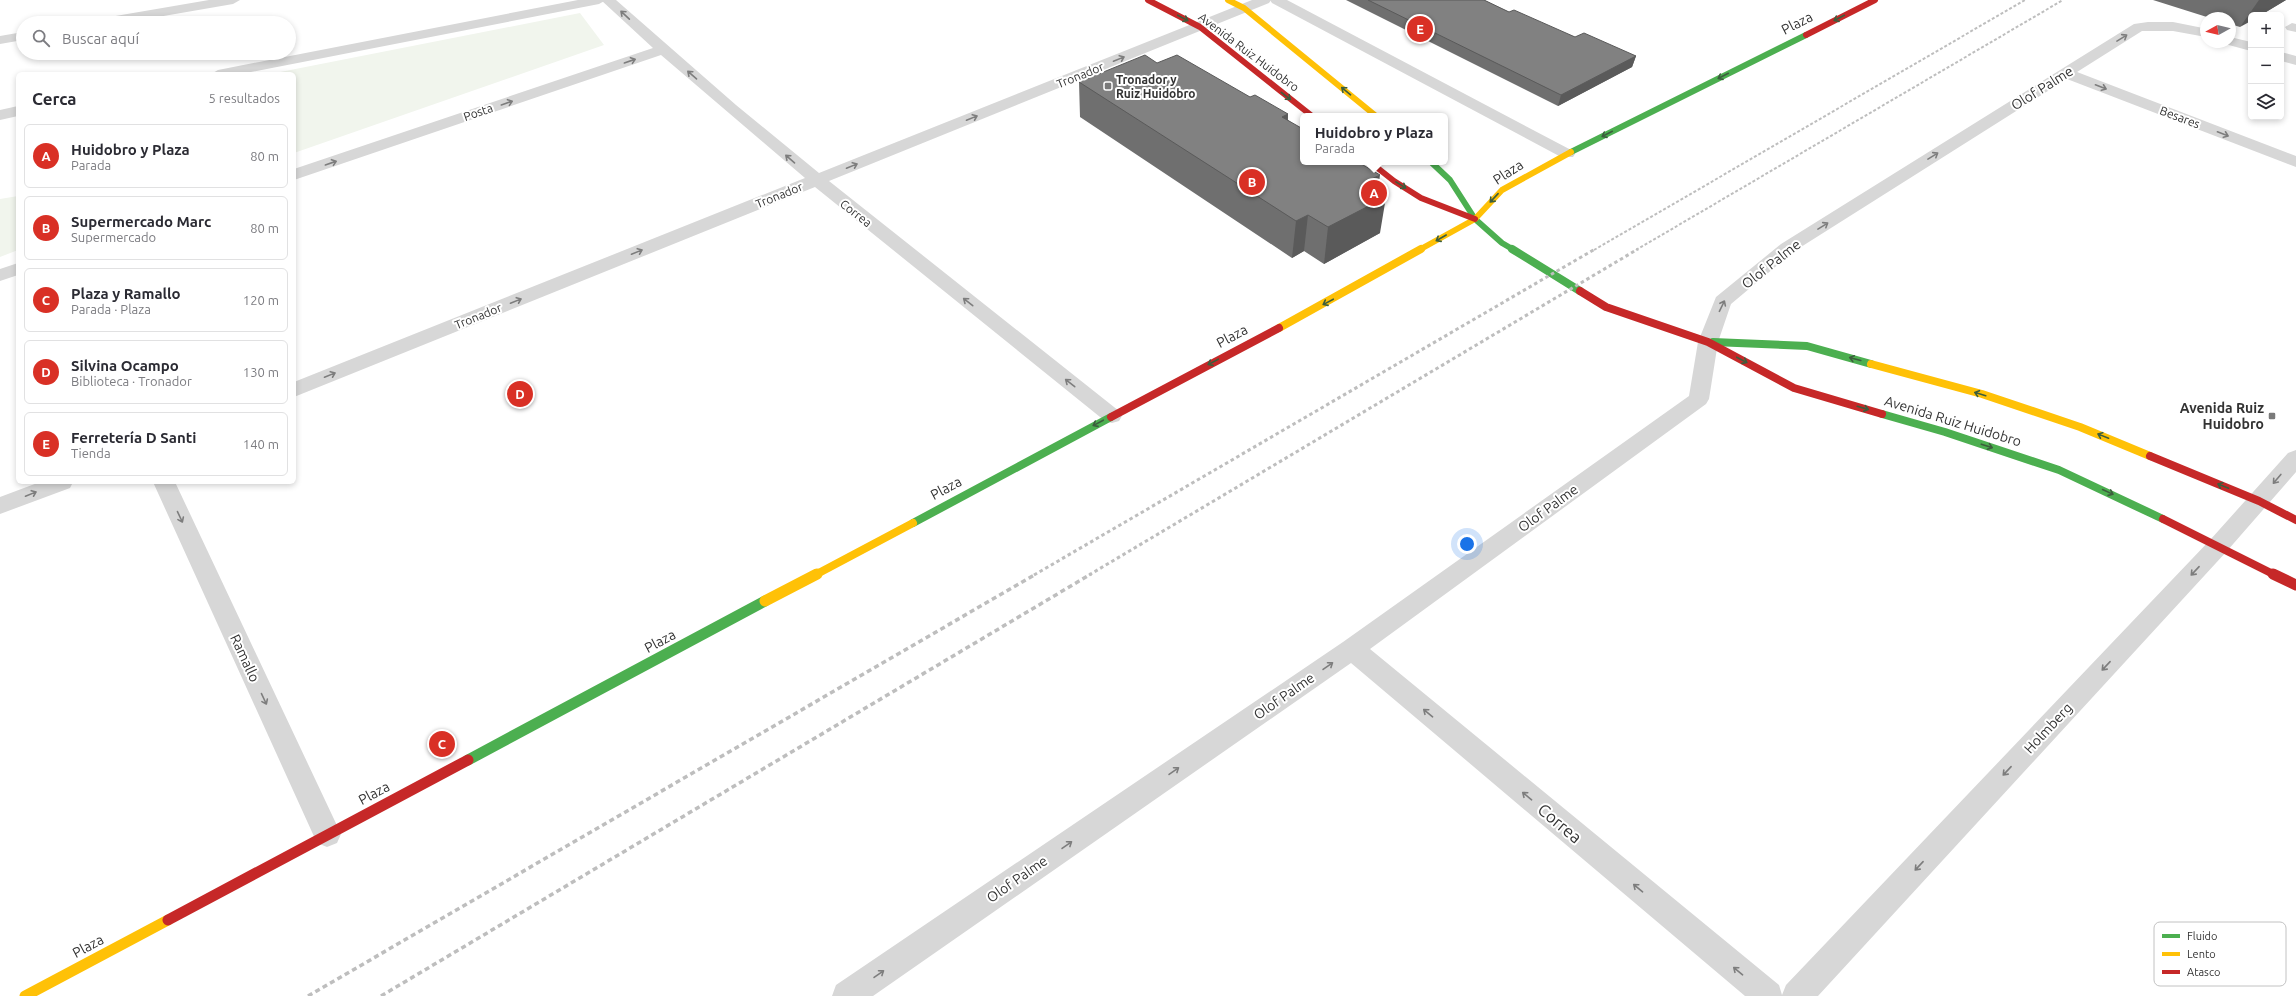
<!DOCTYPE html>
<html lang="es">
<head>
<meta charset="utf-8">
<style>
  :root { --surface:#fff; --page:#f2f2f3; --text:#2b2b33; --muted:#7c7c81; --line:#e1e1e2; --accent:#d93025 }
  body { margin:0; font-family:Ubuntu,sans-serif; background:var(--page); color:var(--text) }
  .controls { position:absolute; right:12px; top:12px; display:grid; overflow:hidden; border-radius:6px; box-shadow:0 2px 6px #0003 }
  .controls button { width:36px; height:36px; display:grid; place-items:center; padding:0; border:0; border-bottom:1px solid var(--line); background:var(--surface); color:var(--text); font:20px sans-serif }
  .compass { position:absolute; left:2200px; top:12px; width:36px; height:36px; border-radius:50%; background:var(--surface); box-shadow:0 2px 6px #0003; rotate:262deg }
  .you { position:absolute; left:1467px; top:544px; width:14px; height:14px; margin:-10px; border:3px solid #fff; border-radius:50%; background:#1a73e8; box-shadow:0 0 0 6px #1a73e833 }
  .badge { display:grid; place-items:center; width:26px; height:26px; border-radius:50%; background:var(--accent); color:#fff; font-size:13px; font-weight:700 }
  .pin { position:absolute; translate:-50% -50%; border:2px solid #fff; box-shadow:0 1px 4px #0006 }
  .popup { position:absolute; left:1300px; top:113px; width:148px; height:52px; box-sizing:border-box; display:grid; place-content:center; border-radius:6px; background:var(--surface); filter:drop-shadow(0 1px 3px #0005); font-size:13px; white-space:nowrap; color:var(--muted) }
  .popup b { font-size:15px; color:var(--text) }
  .popup::after { content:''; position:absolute; left:50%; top:100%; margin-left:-8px; border:8px solid transparent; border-top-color:var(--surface) }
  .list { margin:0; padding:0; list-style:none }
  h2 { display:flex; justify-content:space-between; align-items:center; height:52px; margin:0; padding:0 16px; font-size:17px }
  h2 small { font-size:13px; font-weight:400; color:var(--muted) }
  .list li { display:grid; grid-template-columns:26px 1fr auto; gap:12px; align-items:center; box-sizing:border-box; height:64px; margin:0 8px 8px; padding:0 8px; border:1px solid var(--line); border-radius:6px }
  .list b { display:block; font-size:15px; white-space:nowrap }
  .list p { margin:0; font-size:13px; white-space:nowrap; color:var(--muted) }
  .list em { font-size:13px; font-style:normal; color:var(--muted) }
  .icon { flex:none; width:22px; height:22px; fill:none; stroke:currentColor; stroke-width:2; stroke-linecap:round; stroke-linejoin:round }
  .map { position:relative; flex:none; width:2296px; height:996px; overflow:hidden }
  .search { position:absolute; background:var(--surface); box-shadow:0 2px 6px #0003; left:16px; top:16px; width:280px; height:44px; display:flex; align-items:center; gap:10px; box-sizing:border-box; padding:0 14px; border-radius:22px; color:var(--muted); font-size:15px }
  .panel { position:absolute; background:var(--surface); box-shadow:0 2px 6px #0003; left:16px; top:72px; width:280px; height:412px; border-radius:6px }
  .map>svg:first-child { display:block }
</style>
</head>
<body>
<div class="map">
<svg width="2296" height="996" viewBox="0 0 2296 996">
  <rect width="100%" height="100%" fill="#fff"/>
  <path fill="#f1f5ed" d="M580 13 604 45 294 153V74H270Z
    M18 196V250L0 257V199Z"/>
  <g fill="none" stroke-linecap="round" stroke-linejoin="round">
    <path fill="#d7d7d7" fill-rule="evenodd" d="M209 0H240L233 4 123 23H91L98 19Z
      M578 0H606L599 4 241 74H211L218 70Z
      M1270 0H1287L1573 151 1575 154 1573 157H1561L1272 3Z
      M2292 23 2296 24V32L2287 30 2285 27Z
      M23 32V40L0 44V36Z
      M18 106V116L0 120V110Z"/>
    <path fill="#d7d7d7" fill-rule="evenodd" d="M601 0H616L736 105 819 173 1252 0H1271L1269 3 829 181 1119 411 1122 416 1119 421 1112 423 1105 421 815 187 294 397V382L805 178 661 55 294 180V169L653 48Z
      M2148 22H2173L2203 28 2206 29V37L2173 31H2142L2077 72 2296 156V167L2067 79 1793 252 1731 304 1718 342 1709 399 1706 404 1370 649 1779 985 1782 995 1786 985 2211 539 2288 453 2296 450V472L2227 551 1818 996H1745L1351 663 873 996H832L836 985 1343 642 1689 396 1698 342 1716 297 1781 244 2134 24Z
      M2230 37 2251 42V51L2225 44 2223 42H2230Z
      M2281 52 2296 56V65L2281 61Z
      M18 263V275L0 281V269Z
      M40 482H73L70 488 0 514V497Z
      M153 482H175L341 834 337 843 327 847 317 843Z"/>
    <path stroke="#4caf50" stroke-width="6" d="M1571 152 1806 35
      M1431 162 1450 180 1475 219 1502 243 1514 250"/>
    <path stroke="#4caf50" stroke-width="8" d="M1512 249 1580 291
      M1713 342 1807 346 1871 364
      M1882 414 1945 432 2059 470 2163 519
      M913 523 1111 417"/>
    <path stroke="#4caf50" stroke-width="11" d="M468 760 765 601"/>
    <path stroke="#ffc107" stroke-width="6" d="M1228 0 1244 8 1376 116
      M1419 250 1475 219 1502 190 1571 152"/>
    <path stroke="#ffc107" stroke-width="8" d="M1279 328 1421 249
      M1871 364 1982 394 2080 427 2150 456
      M815 575 913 523"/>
    <path stroke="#ffc107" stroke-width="11" d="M765 601 817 574
      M25 996 168 920"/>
    <path stroke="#c62828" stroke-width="6" d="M1148 0 1200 27 1312 116
      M1806 35 1875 0
      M1370 162 1394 181 1421 198 1475 219"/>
    <path stroke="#c62828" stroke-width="8" d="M1580 291 1606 307 1708 342 1794 388 1882 414
      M1111 417 1279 328
      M2150 456 2259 501 2296 520
      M2163 519 2275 575"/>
    <path stroke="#c62828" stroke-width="11" d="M2273 574 2296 585
      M168 920 468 760"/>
    <path stroke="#bebebe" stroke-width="2" stroke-dasharray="3 2" stroke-linecap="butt" d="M1594 250 2025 0
      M1636 250 2063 0"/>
    <path stroke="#bebebe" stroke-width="3" stroke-dasharray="3.5 3" stroke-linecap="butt" d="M1034 575 1595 249
      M1089 575 1638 249"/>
    <path stroke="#bebebe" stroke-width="3.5" stroke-dasharray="5 3.5" stroke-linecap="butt" d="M308 996 1036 574
      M381 996 1091 574"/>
  </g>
  <path fill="#6f6f6f" d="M1346 0H1484L1509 12 1575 37 1636 56 1632 67 1558 106Z
    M2153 0H2286L2261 15H2251L2240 27 2230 24V18H2210Z
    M1157 63 1250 97 1288 114V120L1377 191 1380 233 1324 264 1304 251 1292 258 1080 117 1079 82Z"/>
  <path fill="#5a5a5a" d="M2259 0H2286L2261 15H2251V21L2240 27Z
    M1636 56 1632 67 1558 106 1561 95Z
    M1288 114 1285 150 1282 117Z
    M1380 175 1376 202 1386 197 1380 233 1324 264 1328 227 1363 183Z
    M1308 215 1304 251 1292 258 1296 221Z"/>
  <path fill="#818181" stroke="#5a5a5a" d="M1368 0H1484L1509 12 1514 10 1575 37 1584 33 1636 56 1561 95Z
    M1145 55 1157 63 1177 55 1250 97 1255 95 1288 114 1282 117 1303 129V162H1358L1380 175 1363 183 1386 197 1328 227 1308 215 1296 221 1079 82Z"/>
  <defs><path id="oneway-shaft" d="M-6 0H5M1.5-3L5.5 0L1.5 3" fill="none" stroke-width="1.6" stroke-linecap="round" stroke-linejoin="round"/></defs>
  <g stroke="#7d7d7d">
    <use href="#oneway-shaft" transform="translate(625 15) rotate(-137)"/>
    <use href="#oneway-shaft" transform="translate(2122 38) rotate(-32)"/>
    <use href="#oneway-shaft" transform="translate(1119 59) rotate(-22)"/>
    <use href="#oneway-shaft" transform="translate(630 61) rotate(-19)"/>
    <use href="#oneway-shaft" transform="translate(692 75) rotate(-139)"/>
    <use href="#oneway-shaft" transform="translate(2101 87) rotate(21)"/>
    <use href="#oneway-shaft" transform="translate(507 103) rotate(-19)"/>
    <use href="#oneway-shaft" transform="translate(972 118) rotate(-22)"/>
    <use href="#oneway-shaft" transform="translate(2223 134) rotate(21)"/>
    <use href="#oneway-shaft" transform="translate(1933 156) rotate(-32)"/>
    <use href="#oneway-shaft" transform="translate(790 159) rotate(-139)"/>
    <use href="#oneway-shaft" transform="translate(331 163) rotate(-19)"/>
    <use href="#oneway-shaft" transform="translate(852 166) rotate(-22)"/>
    <use href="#oneway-shaft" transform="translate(1823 226) rotate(-32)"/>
    <use href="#oneway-shaft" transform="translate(637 252) rotate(-22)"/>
    <use href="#oneway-shaft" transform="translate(516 301) rotate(-22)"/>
    <use href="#oneway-shaft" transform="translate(968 302) rotate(-142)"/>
    <use href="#oneway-shaft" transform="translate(1722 306) rotate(-64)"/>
    <use href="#oneway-shaft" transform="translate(330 375) rotate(-22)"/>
    <use href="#oneway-shaft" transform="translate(1070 383) rotate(-142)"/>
    <use href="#oneway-shaft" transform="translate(2277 479) rotate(130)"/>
    <use href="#oneway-shaft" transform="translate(31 494) rotate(-22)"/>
    <use href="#oneway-shaft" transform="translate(180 517) rotate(65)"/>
    <use href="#oneway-shaft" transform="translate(2195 571) rotate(133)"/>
    <use href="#oneway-shaft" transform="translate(1328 666) rotate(-35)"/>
    <use href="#oneway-shaft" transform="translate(2106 666) rotate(133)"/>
    <use href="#oneway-shaft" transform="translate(264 699) rotate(65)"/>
    <use href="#oneway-shaft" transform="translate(1428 713) rotate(-140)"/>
    <use href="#oneway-shaft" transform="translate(1174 771) rotate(-35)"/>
    <use href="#oneway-shaft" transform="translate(2007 771) rotate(133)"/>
    <use href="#oneway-shaft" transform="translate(1527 796) rotate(-140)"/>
    <use href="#oneway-shaft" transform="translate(1067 845) rotate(-35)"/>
    <use href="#oneway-shaft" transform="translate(1919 866) rotate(133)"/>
    <use href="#oneway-shaft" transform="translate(1638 888) rotate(-140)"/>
    <use href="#oneway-shaft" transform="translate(1738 971) rotate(-140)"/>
    <use href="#oneway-shaft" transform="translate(879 974) rotate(-35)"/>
  </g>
  <g stroke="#3c5e3d">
    <use href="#oneway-shaft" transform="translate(1183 18) rotate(28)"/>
    <use href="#oneway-shaft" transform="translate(1839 18) rotate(153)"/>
    <use href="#oneway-shaft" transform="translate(1723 76) rotate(153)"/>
    <use href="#oneway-shaft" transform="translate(1346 91) rotate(-140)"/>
    <use href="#oneway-shaft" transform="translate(1286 96) rotate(38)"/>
    <use href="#oneway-shaft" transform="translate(1607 134) rotate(153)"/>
    <use href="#oneway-shaft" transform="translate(1401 185) rotate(32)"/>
    <use href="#oneway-shaft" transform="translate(1494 198) rotate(133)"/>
    <use href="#oneway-shaft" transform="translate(1441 238) rotate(150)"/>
    <use href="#oneway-shaft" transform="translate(1328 302) rotate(152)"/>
    <use href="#oneway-shaft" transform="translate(1855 359) rotate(-165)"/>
    <use href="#oneway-shaft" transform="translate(1742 360) rotate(28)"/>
    <use href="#oneway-shaft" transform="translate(1213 362) rotate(152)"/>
    <use href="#oneway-shaft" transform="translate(1980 394) rotate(-163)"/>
    <use href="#oneway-shaft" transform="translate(1863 408) rotate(16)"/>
    <use href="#oneway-shaft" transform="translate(1098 423) rotate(152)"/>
    <use href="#oneway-shaft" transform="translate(2103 436) rotate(-158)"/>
    <use href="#oneway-shaft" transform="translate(1987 446) rotate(18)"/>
    <use href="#oneway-shaft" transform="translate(2223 486) rotate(-158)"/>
    <use href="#oneway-shaft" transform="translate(2108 492) rotate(25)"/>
  </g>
  <g fill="#7a7a7a" stroke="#fff" stroke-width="1.5">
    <rect x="1104" y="82" width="8" height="8" rx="2"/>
    <rect x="2268" y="412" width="8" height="8" rx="2"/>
  </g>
  <g text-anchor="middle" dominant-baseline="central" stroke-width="4" stroke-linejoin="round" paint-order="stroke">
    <g font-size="12" fill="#333" stroke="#fff">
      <text transform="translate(1249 52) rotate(37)">Avenida Ruiz Huidobro</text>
      <text transform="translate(1080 75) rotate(-22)">Tronador</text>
      <text transform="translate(478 112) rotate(-19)">Posta</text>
      <text transform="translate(2180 117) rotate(21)">Besares</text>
      <text transform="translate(779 195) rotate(-22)">Tronador</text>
      <text transform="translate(856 213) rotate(38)">Correa</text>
      <text transform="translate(478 316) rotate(-22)">Tronador</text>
    </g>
    <g font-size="12" font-weight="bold" fill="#333" stroke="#fff" text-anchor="start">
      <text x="1116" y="79">Tronador y<tspan x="1116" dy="14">Ruiz Huidobro</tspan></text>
    </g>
    <g font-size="14" fill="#333" stroke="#fff">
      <text transform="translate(1797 23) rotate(-27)">Plaza</text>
      <text transform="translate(2042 88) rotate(-32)">Olof Palme</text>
      <text transform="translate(1508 172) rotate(-33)">Plaza</text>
      <text transform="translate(1771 264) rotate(-38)">Olof Palme</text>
      <text transform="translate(1232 336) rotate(-28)">Plaza</text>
      <text transform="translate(1953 421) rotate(17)">Avenida Ruiz Huidobro</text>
      <text transform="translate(946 488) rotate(-28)">Plaza</text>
      <text transform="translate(1548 508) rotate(-36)">Olof Palme</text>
      <text transform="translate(660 641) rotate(-28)">Plaza</text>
      <text transform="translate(245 658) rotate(65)">Ramallo</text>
      <text transform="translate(1284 696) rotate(-35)">Olof Palme</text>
      <text transform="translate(2048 728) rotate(-47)">Holmberg</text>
      <text transform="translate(374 793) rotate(-28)">Plaza</text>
      <text transform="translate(1017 879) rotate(-35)">Olof Palme</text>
      <text transform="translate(88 946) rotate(-28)">Plaza</text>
    </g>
    <g font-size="14" font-weight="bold" fill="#333" stroke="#fff" text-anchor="end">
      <text x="2264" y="408">Avenida Ruiz<tspan x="2264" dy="16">Huidobro</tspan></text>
    </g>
    <g font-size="17" fill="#333" stroke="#fff">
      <text transform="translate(1560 823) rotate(40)">Correa</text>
    </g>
  </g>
  <rect x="2154" y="922" width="132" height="64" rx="6" fill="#fff" stroke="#c2c2c2" stroke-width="1"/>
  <rect x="2162" y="934" width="18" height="4" fill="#4caf50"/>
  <rect x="2162" y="952" width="18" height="4" fill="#ffc107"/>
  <rect x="2162" y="970" width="18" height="4" fill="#c62828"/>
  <g font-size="11" fill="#333">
    <text x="2187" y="940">Fluido</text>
    <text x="2187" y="958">Lento</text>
    <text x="2187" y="976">Atasco</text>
  </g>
</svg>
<div class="controls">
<button>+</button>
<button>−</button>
<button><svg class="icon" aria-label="layers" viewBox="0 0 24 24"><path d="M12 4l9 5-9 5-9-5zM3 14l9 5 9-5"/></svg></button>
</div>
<svg class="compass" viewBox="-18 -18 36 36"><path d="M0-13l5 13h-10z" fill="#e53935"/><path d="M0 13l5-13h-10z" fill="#7c7c81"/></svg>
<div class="you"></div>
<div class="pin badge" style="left:1374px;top:193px">A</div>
<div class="popup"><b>Huidobro y Plaza</b>Parada</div>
<div class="pin badge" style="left:1252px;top:182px">B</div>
<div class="pin badge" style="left:442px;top:744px">C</div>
<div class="pin badge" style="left:520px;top:394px">D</div>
<div class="pin badge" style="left:1420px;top:29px">E</div>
<div class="search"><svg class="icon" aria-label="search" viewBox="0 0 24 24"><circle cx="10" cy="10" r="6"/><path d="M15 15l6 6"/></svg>Buscar aquí</div>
<section class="panel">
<h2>Cerca<small>5 resultados</small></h2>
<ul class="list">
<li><span class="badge">A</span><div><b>Huidobro y Plaza</b><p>Parada</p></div><em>80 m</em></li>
<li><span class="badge">B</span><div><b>Supermercado Marc</b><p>Supermercado</p></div><em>80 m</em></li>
<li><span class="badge">C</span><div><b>Plaza y Ramallo</b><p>Parada · Plaza</p></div><em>120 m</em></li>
<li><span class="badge">D</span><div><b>Silvina Ocampo</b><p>Biblioteca · Tronador</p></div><em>130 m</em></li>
<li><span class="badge">E</span><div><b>Ferretería D Santi</b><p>Tienda</p></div><em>140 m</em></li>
</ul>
</section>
</div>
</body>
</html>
